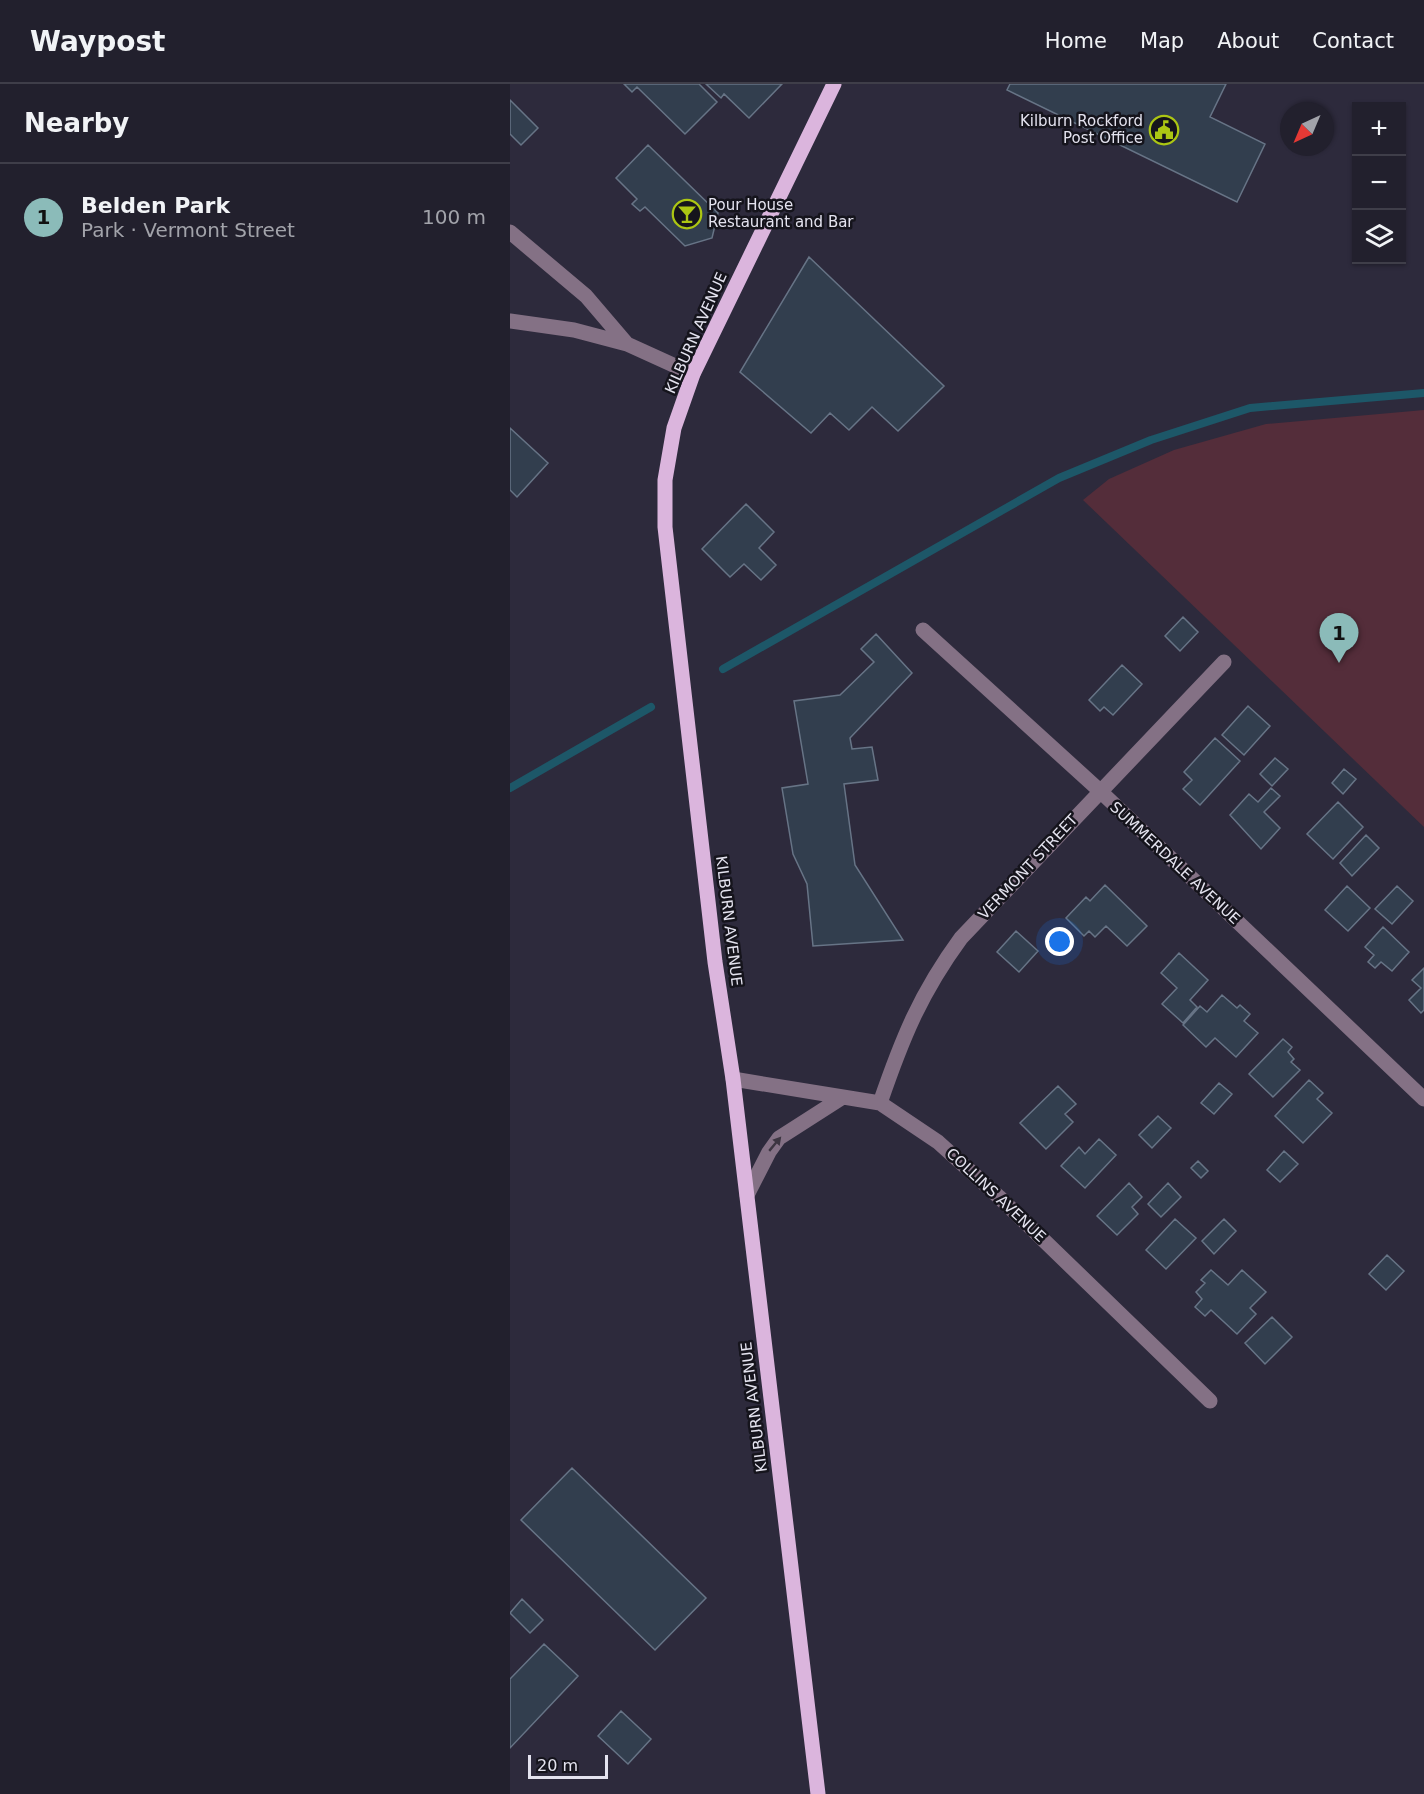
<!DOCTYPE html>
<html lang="en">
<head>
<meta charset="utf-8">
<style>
  :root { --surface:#22202d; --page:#2e2d39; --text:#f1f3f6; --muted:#a2a3aa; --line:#3f3e49; --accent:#8bbbb9 }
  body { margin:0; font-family:"DejaVu Sans",sans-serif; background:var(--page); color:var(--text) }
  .controls { position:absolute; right:18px; top:18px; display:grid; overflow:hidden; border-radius:0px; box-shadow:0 2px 4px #0004 }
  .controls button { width:54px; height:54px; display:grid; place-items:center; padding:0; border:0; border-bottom:2px solid var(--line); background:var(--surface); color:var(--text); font:30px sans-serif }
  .compass { position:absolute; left:770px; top:18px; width:54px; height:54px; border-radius:50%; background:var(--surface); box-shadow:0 2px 4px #0004; rotate:224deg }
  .scale { position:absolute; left:18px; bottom:15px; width:80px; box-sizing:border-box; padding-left:6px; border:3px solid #e4e3ef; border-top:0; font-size:16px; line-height:21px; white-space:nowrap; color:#e4e3ef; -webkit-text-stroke:4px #15141c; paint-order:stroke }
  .you { position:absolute; left:550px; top:858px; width:21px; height:21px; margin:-15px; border:4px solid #fff; border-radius:50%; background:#1a73e8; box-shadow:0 0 0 9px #1a73e833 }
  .badge { display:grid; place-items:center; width:39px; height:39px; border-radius:50%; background:var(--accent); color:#111; font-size:20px; font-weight:700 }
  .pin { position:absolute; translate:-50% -50px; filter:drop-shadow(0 2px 3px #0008) }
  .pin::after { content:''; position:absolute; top:32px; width:21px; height:18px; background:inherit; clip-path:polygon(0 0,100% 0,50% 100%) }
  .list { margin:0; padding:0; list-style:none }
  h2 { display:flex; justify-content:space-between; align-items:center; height:78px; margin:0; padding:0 24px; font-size:26px }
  h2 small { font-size:20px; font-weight:400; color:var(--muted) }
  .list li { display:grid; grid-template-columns:39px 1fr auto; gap:18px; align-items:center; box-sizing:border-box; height:108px; padding:0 24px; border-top:2px solid var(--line) }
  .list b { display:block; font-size:22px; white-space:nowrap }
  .list p { margin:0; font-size:20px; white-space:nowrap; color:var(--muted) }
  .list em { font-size:20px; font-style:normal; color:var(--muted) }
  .icon { flex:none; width:33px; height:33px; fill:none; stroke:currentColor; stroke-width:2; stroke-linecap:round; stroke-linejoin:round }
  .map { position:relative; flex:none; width:914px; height:1710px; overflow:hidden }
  header { display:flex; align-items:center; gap:36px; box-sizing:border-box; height:84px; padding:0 30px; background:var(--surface); border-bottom:2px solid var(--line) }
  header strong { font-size:28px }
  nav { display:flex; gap:33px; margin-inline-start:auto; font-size:21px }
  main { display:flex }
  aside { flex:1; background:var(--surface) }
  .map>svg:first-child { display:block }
</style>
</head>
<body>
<header>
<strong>Waypost</strong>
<nav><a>Home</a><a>Map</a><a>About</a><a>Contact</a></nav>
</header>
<main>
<aside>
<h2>Nearby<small></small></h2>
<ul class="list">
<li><span class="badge">1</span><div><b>Belden Park</b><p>Park · Vermont Street</p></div><em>100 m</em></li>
</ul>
</aside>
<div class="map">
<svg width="914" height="1710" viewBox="0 0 914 1710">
  <rect width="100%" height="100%" fill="#2d2a3c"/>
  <path fill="#542d3a" d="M914 326V743L573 416 599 395 664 366 756 340Z"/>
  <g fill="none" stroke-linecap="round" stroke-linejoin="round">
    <path stroke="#1d5768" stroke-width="8" d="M213 585 549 394 641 356 740 324 914 309
      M0 704 141 623"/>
  </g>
  <path fill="#323e4e" stroke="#677486" stroke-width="1.5" d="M114 0H189L207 18 175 50 127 3 122 8Z
    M196 0H272L239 34 214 10 211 14Z
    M500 0H716L700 33 755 60 727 118 497 6Z
    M0 16 28 44 11 61 0 50Z
    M138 61 208 129 202 154 175 162 135 123 130 127 122 120 127 115 106 94Z
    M299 173 434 302 388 347 362 323 339 346 320 329 301 349 230 288Z
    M0 344 38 379 7 413 0 406Z
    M236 420 264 448 249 464 266 481 251 496 234 480 220 493 192 465Z
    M673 533 688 548 670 567 655 552Z
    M366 550 402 589 340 654 342 665 362 663 368 696 334 700 345 781 393 856 303 862 297 800 283 770 272 704 298 700 284 617 330 611 364 578 351 565Z
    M612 581 632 600 603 631 594 623 590 627 579 616Z
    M738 622 760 642 734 671 712 651Z
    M705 654 730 677 690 721 673 705 682 696 674 688Z
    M765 674 778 685 762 702 750 690Z
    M834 685 846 695 833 710 822 699Z
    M761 704 770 712 754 728 770 744 751 765 720 731 739 710 748 718Z
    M828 718 853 743 823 775 797 750Z
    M856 751 869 764 842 792 830 779Z
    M595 801 637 842 617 862 596 842 585 853 579 847 574 852 556 834 576 813 580 817Z
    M837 802 860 824 838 847 815 826Z
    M887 802 903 817 882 840 865 825Z
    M873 843 899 868 882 887 871 878 865 884 858 878 864 871 855 863Z
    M506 847 528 867 509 888 487 868Z
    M669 869 698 896 680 916 687 923 673 939 652 920 667 904 651 889Z
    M914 884V926L911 929 899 916 911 904 902 896Z
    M712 911 727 924 730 921 740 930 734 937 748 949 726 973 705 954 696 963 673 941 690 922 697 928Z
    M773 955 782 963 778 968 784 975 781 978 790 986 763 1013 739 990Z
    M799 996 813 1009 807 1015 822 1029 793 1059 765 1032Z
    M709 999 722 1010 704 1030 691 1019Z
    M548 1002 566 1020 555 1030 563 1038 536 1065 510 1039Z
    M648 1032 661 1044 642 1064 629 1051Z
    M589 1055 606 1071 575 1104 551 1082 569 1063 575 1070Z
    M774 1067 788 1080 770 1098 757 1086Z
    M688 1077 698 1087 691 1094 681 1084Z
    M619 1099 632 1113 622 1123 628 1130 607 1151 587 1132Z
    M658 1099 671 1113 651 1133 638 1120Z
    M665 1135 686 1154 656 1185 636 1166Z
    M714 1135 726 1147 704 1170 692 1157Z
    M877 1171 894 1187 876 1206 859 1190Z
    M701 1186 718 1201 732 1186 756 1208 740 1224 746 1230 727 1250 701 1226 695 1232 685 1223 692 1215 686 1208 695 1199 691 1196Z
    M762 1233 782 1253 755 1280 735 1259Z
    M62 1384 196 1514 145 1566 11 1436Z
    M12 1515 33 1536 20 1549 0 1529Z
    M34 1560 68 1592 0 1664V1595Z
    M111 1627 141 1655 118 1680 88 1652Z"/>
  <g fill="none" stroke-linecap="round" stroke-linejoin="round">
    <path stroke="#847185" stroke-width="15" d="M0 148 76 212 117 260
      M0 237 64 246 117 260 183 290
      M413 546 590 707 914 1015
      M223 995 370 1019 428 1058 489 1113 700 1317
      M370 1019C392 955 410 910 451 854L714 578
      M237 1111 259 1068 269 1054 333 1013"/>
    <path stroke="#dbb5dd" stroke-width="15" d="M308 1710 223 995 205 878 155 443V396L164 344 183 290 324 0"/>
  </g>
  <defs><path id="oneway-solid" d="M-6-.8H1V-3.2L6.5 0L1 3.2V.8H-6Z" transform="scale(1.5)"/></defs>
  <use fill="#3c3541" href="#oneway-solid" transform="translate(265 1060) rotate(-50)"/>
  <defs>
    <g id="civic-ring" transform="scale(1.5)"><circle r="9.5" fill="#15141c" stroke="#acc613" stroke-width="1.5"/><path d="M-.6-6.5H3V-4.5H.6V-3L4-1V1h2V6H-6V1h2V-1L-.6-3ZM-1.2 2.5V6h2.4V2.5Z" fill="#acc613"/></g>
    <g id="bar-ring" transform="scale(1.5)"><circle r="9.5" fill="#15141c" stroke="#acc613" stroke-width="1.5"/><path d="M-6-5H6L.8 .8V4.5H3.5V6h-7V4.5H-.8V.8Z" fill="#acc613"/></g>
  </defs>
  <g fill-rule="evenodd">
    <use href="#civic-ring" x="654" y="46"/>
    <use href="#bar-ring" x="177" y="130"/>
  </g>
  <g text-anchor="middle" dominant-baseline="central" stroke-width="5" stroke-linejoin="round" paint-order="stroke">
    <g font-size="15" fill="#e4e3ef" stroke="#15141c" text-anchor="end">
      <text x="633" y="37">Kilburn Rockford<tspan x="633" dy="17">Post Office</tspan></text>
      <text x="198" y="121" text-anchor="start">Pour House<tspan x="198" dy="17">Restaurant and Bar</tspan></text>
    </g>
    <g font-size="15" fill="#e4e3ef" stroke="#15141c">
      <text transform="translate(186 249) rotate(-66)">KILBURN AVENUE</text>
      <text transform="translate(665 779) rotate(43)">SUMMERDALE AVENUE</text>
      <text transform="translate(518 783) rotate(-47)">VERMONT STREET</text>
      <text transform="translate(219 837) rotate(83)">KILBURN AVENUE</text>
      <text transform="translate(486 1111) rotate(43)">COLLINS AVENUE</text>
      <text transform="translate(244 1323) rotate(-97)">KILBURN AVENUE</text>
    </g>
  </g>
</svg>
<div class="controls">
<button>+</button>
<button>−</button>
<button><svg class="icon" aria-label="layers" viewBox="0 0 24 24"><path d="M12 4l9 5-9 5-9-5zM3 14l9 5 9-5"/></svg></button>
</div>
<svg class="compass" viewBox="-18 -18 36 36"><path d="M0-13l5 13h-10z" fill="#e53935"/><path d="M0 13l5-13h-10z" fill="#a2a3aa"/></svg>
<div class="scale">20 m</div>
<div class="you"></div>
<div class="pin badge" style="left:829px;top:579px">1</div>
</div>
</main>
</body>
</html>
